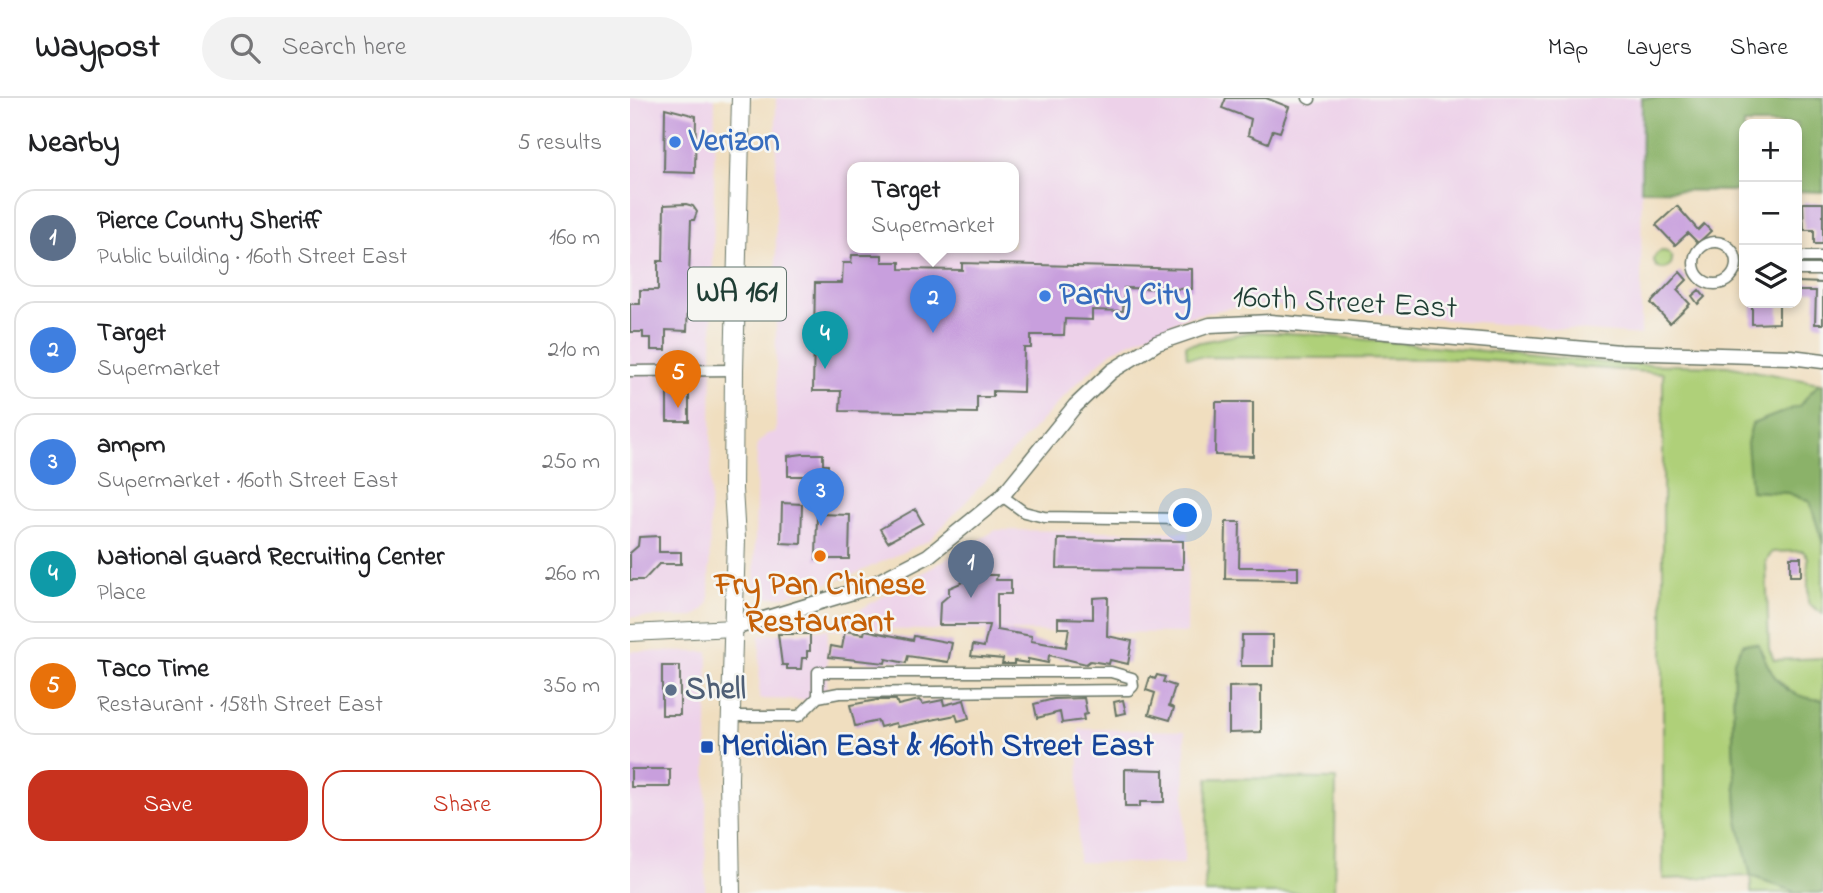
<!DOCTYPE html>
<html lang="en">
<head>
<meta charset="utf-8">
<style>
  :root { --surface:#fff; --page:#f2f2f2; --text:#202124; --muted:#757577; --line:#e0e0e0; --accent:#c8321e }
  body { margin:0; font-family:"Indie Flower",sans-serif; background:var(--page); color:var(--text) }
  .controls { position:absolute; right:21px; top:21px; display:grid; overflow:hidden; border-radius:14px; box-shadow:0 4px 10px #0003 }
  .controls button { width:63px; height:63px; display:grid; place-items:center; padding:0; border:0; border-bottom:2px solid var(--line); background:var(--surface); color:var(--text); font:35px sans-serif }
  .you { position:absolute; left:556px; top:418px; width:24px; height:24px; margin:-18px; border:5px solid #fff; border-radius:50%; background:#1a73e8; box-shadow:0 0 0 10px #1a73e833 }
  .badge { display:grid; place-items:center; width:46px; height:46px; border-radius:50%; background:var(--accent); color:#fff; font-size:23px; font-weight:700 }
  .pin { position:absolute; translate:-50% -58px; filter:drop-shadow(0 2px 4px #0008) }
  .pin::after { content:''; position:absolute; top:37px; width:24px; height:21px; background:inherit; clip-path:polygon(0 0,100% 0,50% 100%) }
  .popup { position:absolute; left:217px; top:64px; width:172px; height:91px; box-sizing:border-box; display:grid; place-content:center; border-radius:14px; background:var(--surface); filter:drop-shadow(0 2px 5px #0005); font-size:23px; white-space:nowrap; color:var(--muted) }
  .popup b { font-size:26px; color:var(--text) }
  .popup::after { content:''; position:absolute; left:50%; top:100%; margin-left:-14px; border:14px solid transparent; border-top-color:var(--surface) }
  .list { margin:0; padding:0; list-style:none }
  h2 { display:flex; justify-content:space-between; align-items:center; height:91px; margin:0; padding:0 28px; font-size:30px }
  h2 small { font-size:23px; font-weight:400; color:var(--muted) }
  .list li { display:grid; grid-template-columns:46px 1fr auto; gap:21px; align-items:center; box-sizing:border-box; height:98px; margin:0 14px 14px; padding:0 14px; border:2px solid var(--line); border-radius:21px }
  .list b { display:block; font-size:26px; white-space:nowrap }
  .list p { margin:0; font-size:23px; white-space:nowrap; color:var(--muted) }
  .list em { font-size:23px; font-style:normal; color:var(--muted) }
  .actions { display:flex; gap:14px; padding:21px 28px }
  .actions a { flex:1; padding:16px 0; border:2px solid var(--accent); border-radius:21px; text-align:center; font-size:24px; color:var(--accent) }
  .actions .main { background:var(--accent); color:#fff }
  .icon { flex:none; width:38px; height:38px; fill:none; stroke:currentColor; stroke-width:2; stroke-linecap:round; stroke-linejoin:round }
  .map { position:relative; flex:none; width:1193px; height:795px; overflow:hidden }
  header { display:flex; align-items:center; gap:42px; box-sizing:border-box; height:98px; padding:0 35px; background:var(--surface); border-bottom:2px solid var(--line) }
  header strong { font-size:33px }
  nav { display:flex; gap:38px; margin-inline-start:auto; font-size:24px }
  .search { width:490px; height:63px; background:var(--page); display:flex; align-items:center; gap:18px; box-sizing:border-box; padding:0 24px; border-radius:38px; color:var(--muted); font-size:26px }
  main { display:flex }
  aside { flex:1; background:var(--surface) }
  .map>svg:first-child { display:block }
</style>
</head>
<body>
<header>
<strong>Waypost</strong>
<div class="search"><svg class="icon" aria-label="search" viewBox="0 0 24 24"><circle cx="10" cy="10" r="6"/><path d="M15 15l6 6"/></svg>Search here</div>
<nav><a>Map</a><a>Layers</a><a>Share</a></nav>
</header>
<main>
<aside>
<h2>Nearby<small>5 results</small></h2>
<ul class="list">
<li><span class="badge" style="background:#5c6f8a">1</span><div><b>Pierce County Sheriff</b><p>Public building · 160th Street East</p></div><em>160 m</em></li>
<li><span class="badge" style="background:#3f7fe0">2</span><div><b>Target</b><p>Supermarket</p></div><em>210 m</em></li>
<li><span class="badge" style="background:#3f7fe0">3</span><div><b>ampm</b><p>Supermarket · 160th Street East</p></div><em>250 m</em></li>
<li><span class="badge" style="background:#0f9aa8">4</span><div><b>National Guard Recruiting Center</b><p>Place</p></div><em>260 m</em></li>
<li><span class="badge" style="background:#e8710a">5</span><div><b>Taco Time</b><p>Restaurant · 158th Street East</p></div><em>350 m</em></li>
</ul>
<div class="actions"><a class="main">Save</a><a>Share</a></div>
</aside>
<div class="map">
<svg width="1193" height="795" viewBox="0 0 1193 795">
  <rect width="100%" height="100%" fill="#f6f6f2"/>
  <filter id="ink" filterUnits="userSpaceOnUse"><feTurbulence type="fractalNoise" baseFrequency=".0143" numOctaves="2"/><feDisplacementMap in="SourceGraphic" scale="14" xChannelSelector="R" yChannelSelector="G"/><feConvolveMatrix kernelMatrix="1 2 1 2 8 2 1 2 1" color-interpolation-filters="sRGB"/></filter>
  <filter id="wash" filterUnits="userSpaceOnUse"><feTurbulence type="fractalNoise" baseFrequency=".00686" numOctaves="4" result="noise"/><feDisplacementMap in="SourceGraphic" scale="28" xChannelSelector="R" yChannelSelector="G"/><feGaussianBlur stdDeviation="1.57" result="paint"/><feColorMatrix in="noise" values="0 0 0 0 0 0 0 0 0 0 0 0 0 0 0 0 0 1.4 0 .05"/><feComposite in="paint" operator="in"/></filter>
  <g filter="url(#wash)">
    <rect width="100%" height="100%" fill="#f0debf"/>
    <path fill="#edd1e9" fill-rule="evenodd" d="M0 0H85L79 504 75 511 64 519H0Z
      M146 0H1012L1011 237 633 207 609 208 556 219 482 253 444 288 300 442 218 479 151 499H137L124 491 127 346 137 336 146 334ZM222 69H384V149H222Z
      M366 432 558 434 557 535 198 531 197 590 176 602 129 601 130 537 197 531Z
      M0 553 78 554 75 795H0Z
      M449 631 555 633 554 766 448 764Z"/>
    <path fill="#afd079" stroke="#678656" stroke-width="2" d="M1024 162a9 9 0 1 1 18 0a9 9 0 1 1-18 0Z
      M621 234 678 236 988 266 1097 268 1189 285 1170 308 1122 326 1121 393 1158 395 1180 404 1193 446V516L1178 505V459L1173 453 1142 454 1136 464 1139 551 1144 562 1193 560V602L1167 600 1140 574 1128 546 1104 562 1103 648 1108 723 1121 778 1168 795H1121V778L1033 781V275L835 261 557 259 556 247Z
      M578 680 706 681 704 795H575Z"/>
    <path fill="#8bb269" stroke="#55784e" stroke-width="2" d="M1012 0H1193V94L1167 93V26H1114V93L1011 92Z
      M1189 285 1193 286V446L1180 404 1158 395 1121 393 1117 345 1122 326 1169 308Z
      M1114 545 1128 546C1144 582 1152 599 1193 602V795H1168L1121 778 1108 723 1103 648 1104 562Z"/>
    <g id="blocks">
      <path fill="#c89fdd" d="M596 0H636L659 9 650 34 643 32 638 45 618 37 621 21 592 10Z
        M35 10 66 18 65 75 34 74Z
        M1173 105H1193V146H1184V132H1174Z
        M56 106 63 108 67 114 64 122H61L57 233 36 232V252H21V240H13V234H0V206H10V192H28V163H33L34 107Z
        M1047 108 1068 132 1074 126 1081 133 1068 145 1058 135 1045 147 1026 127Z
        M222 157H252V164H270V171L332 172V165L562 171V191L494 190 493 213 462 212V222L435 221 434 237H401V250H394L393 294 363 293V299H347V315L210 313 211 293H183L185 185H212L213 165H221Z
        M1050 174 1057 182 1047 192 1060 206 1040 225 1021 205Z
        M1167 184 1193 185V226H1185L1186 193H1167Z
        M1069 192 1075 199 1068 206 1062 198Z
        M1122 205H1149V225L1122 226Z
        M37 291 56 293 59 298V323H37Z
        M586 304H623V358L585 357Z
        M173 356H193V367H198V379H191V390H177V378H158V358Z
        M152 405 172 406 171 446 151 445Z
        M285 411 293 425 258 444 250 431Z
        M187 416 220 417 219 461H186Z
        M596 424H610L609 469H668V482L595 481Z
        M29 438V454H51V466H29L14 482H0V455L8 448 9 439Z
        M428 441 553 443V471L427 470Z
        M1160 459H1171V478H1160Z
        M339 477H367L366 482H381V496H367V532L402 538 401 543 436 549 439 530H428V520L463 521V500L478 499 477 538 502 543 498 566 480 562 479 566 460 563 456 566 419 557 418 565 398 561V565L384 563V566H372L373 561 341 558 343 547 354 549 359 527H309L310 505 319 497V490L331 485Z
        M235 532 283 542 284 538 322 545 318 564 278 558 276 565 256 561 255 565 199 559 201 548 212 550 215 533 234 536Z
        M148 536H180V553H177V560H172L171 571H157V567H152Z
        M612 537H643V568H611Z
        M32 568H50V617H32Z
        M527 577 535 579 533 584 545 588 539 608 544 610 540 622 519 616 525 595 516 592 520 579 525 581Z
        M631 588V634L599 635V589Z
        M454 600 457 616 453 617 454 622 432 625 430 614 407 620 404 606 424 601Z
        M247 602H266L268 607 289 602 293 606 313 602 314 607 334 602 339 620 328 623 326 617 267 629 266 625 250 629 248 623 225 628 220 607Z
        M493 602 496 615 486 617 484 604Z
        M1 671H40V689H1Z
        M495 671 534 672V704H510V709H495Z"/>
    </g>
  </g>
  <g filter="url(#ink)">
    <use href="#blocks" fill-opacity="0" stroke="#687565" stroke-width="2"/>
    <g fill="none" stroke-linecap="round" stroke-linejoin="round">
      <g stroke="#687565" stroke-width="13">
        <path id="minor" d="M678 0 680 1
          M1064 165a21 21 0 1 1 42 0a21 21 0 1 1-42 0Z
          M1167 159H1193
          M1167 172H1193
          M0 273 104 272
          M372 398 394 414 414 419 556 421
          M101 618H169L188 599 209 595 499 592 503 588 502 580 481 574H188V599"/>
      </g>
      <g stroke="#687565" stroke-width="17">
        <path id="tertiary" d="M104 530 236 490 298 458 372 398 445 308 482 273 527 245 580 227 640 224 990 254 1161 259 1193 263"/>
      </g>
      <g stroke="#687565" stroke-width="18">
        <path id="secondary" d="M0 535 104 530"/>
      </g>
      <g stroke="#687565" stroke-width="20">
        <path id="primary" d="M101 795 99 681 106 441 103 391 104 272 111 0"/>
      </g>
      <use href="#minor" stroke="#fff" stroke-width="10"/>
      <use href="#tertiary" stroke="#fff" stroke-width="14"/>
      <use href="#secondary" stroke="#fff" stroke-width="16"/>
      <use href="#primary" stroke="#fff" stroke-width="18"/>
    </g>
  </g>
  <g fill="#3f7fe0" stroke="#f6f6f2" stroke-width="2.5">
    <circle cx="45" cy="44" r="7"/>
    <circle cx="415" cy="198" r="7"/>
  </g>
  <circle fill="#e8710a" stroke="#f6f6f2" stroke-width="2.5" cx="190" cy="458" r="7"/>
  <circle fill="#5c6f8a" stroke="#f6f6f2" stroke-width="2.5" cx="41" cy="592" r="7"/>
  <rect fill="#1a4fb4" stroke="#f6f6f2" stroke-width="2.5" x="70" y="642" width="14" height="14" rx="3.5"/>
  <g text-anchor="middle" dominant-baseline="central" stroke-width="5" stroke-linejoin="round" paint-order="stroke">
    <rect fill="#f6f6f2" stroke="#60746d" stroke-width="2" x="58" y="169.5" width="98" height="53" rx="5"/>
    <g font-size="30" font-weight="bold" fill="#1f3d34">
      <text x="107" y="196">WA 161</text>
    </g>
    <g font-size="32" font-weight="bold" fill="#366cbe" stroke="#f6f6f2" text-anchor="start">
      <text x="59" y="44">Verizon</text>
      <text x="429" y="198">Party City</text>
    </g>
    <g font-size="32" fill="#1f3d34" stroke="#f6f6f2">
      <text transform="translate(715 206) rotate(3)">160th Street East</text>
    </g>
    <g font-size="32" font-weight="bold" fill="#c56008" stroke="#f6f6f2">
      <text x="190" y="488">Fry Pan Chinese<tspan x="190" dy="37">Restaurant</tspan></text>
    </g>
    <g font-size="32" font-weight="bold" fill="#4e5e75" stroke="#f6f6f2" text-anchor="start">
      <text x="55" y="592">Shell</text>
    </g>
    <g font-size="32" font-weight="bold" fill="#164399" stroke="#f6f6f2" text-anchor="start">
      <text x="91" y="649">Meridian East &amp; 160th Street East</text>
    </g>
  </g>
</svg>
<div class="controls">
<button>+</button>
<button>−</button>
<button><svg class="icon" aria-label="layers" viewBox="0 0 24 24"><path d="M12 4l9 5-9 5-9-5zM3 14l9 5 9-5"/></svg></button>
</div>
<div class="you"></div>
<div class="pin badge" style="left:341px;top:500px;background:#5c6f8a">1</div>
<div class="pin badge" style="left:303px;top:235px;background:#3f7fe0">2</div>
<div class="popup"><b>Target</b>Supermarket</div>
<div class="pin badge" style="left:191px;top:428px;background:#3f7fe0">3</div>
<div class="pin badge" style="left:195px;top:271px;background:#0f9aa8">4</div>
<div class="pin badge" style="left:48px;top:310px;background:#e8710a">5</div>
</div>
</main>
</body>
</html>
